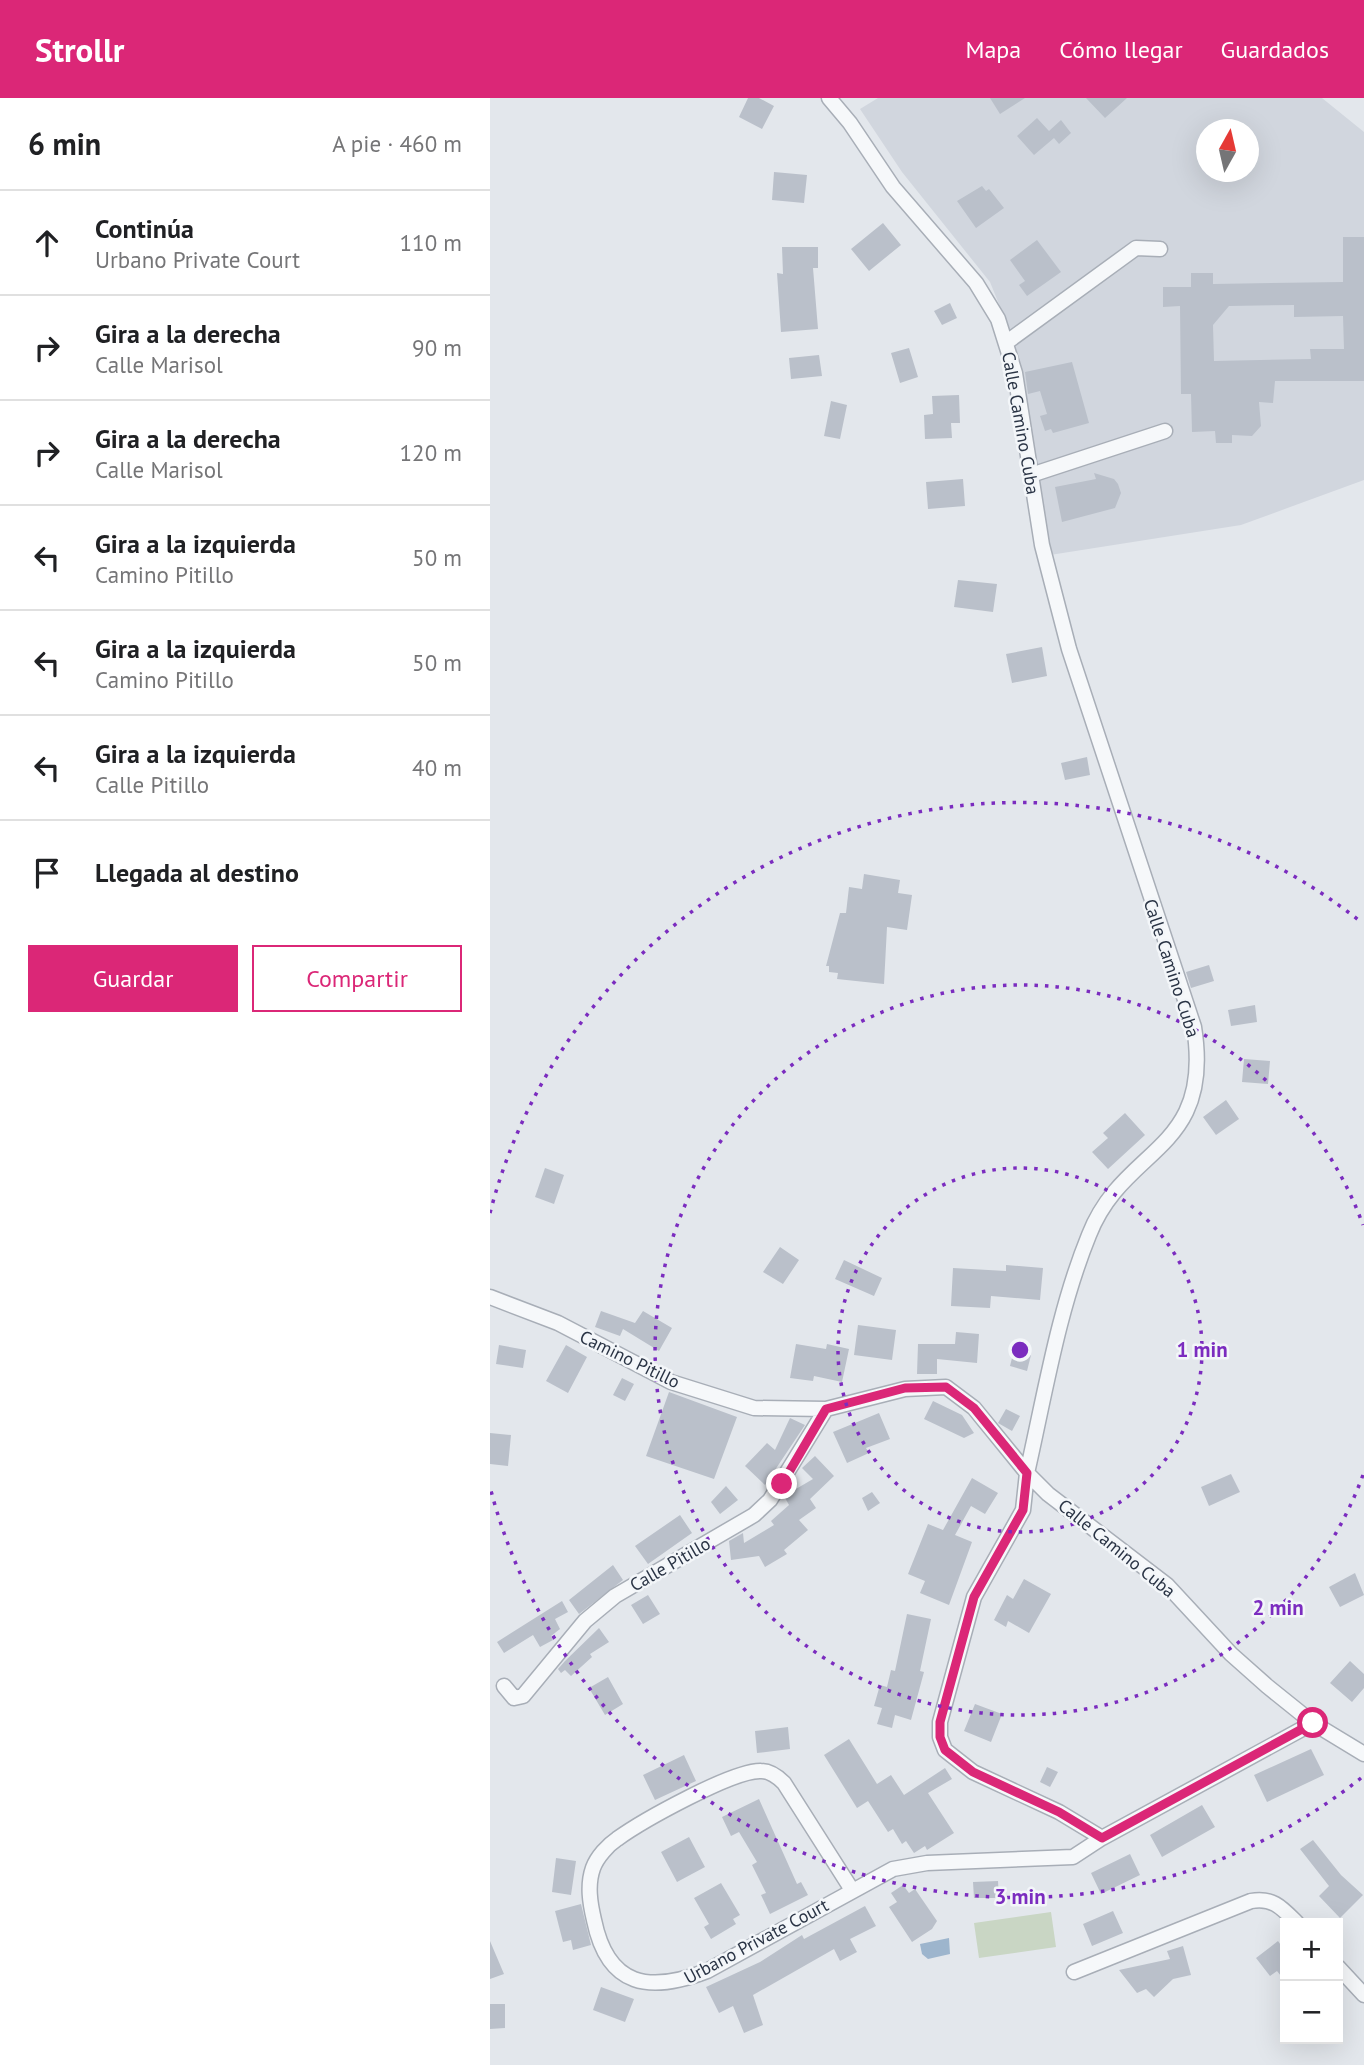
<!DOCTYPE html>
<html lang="es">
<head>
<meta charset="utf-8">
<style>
  :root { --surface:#fff; --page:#f6f6f6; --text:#202124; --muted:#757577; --line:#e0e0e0; --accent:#db2777 }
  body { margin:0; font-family:"PT Sans",sans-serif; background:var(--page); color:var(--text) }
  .controls { position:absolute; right:21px; bottom:21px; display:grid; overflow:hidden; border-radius:0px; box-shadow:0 7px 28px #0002 }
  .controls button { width:63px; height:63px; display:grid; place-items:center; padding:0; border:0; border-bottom:2px solid var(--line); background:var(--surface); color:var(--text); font:35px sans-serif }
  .compass { position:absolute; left:706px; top:21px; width:63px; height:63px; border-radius:50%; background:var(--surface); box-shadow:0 7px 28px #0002; rotate:8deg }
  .stop { position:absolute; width:21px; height:21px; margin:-16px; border:5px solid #db2777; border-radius:50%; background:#fff }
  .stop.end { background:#db2777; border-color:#fff; box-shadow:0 2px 7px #0008 }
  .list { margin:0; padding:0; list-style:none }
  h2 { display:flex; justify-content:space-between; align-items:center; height:91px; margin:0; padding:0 28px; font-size:30px }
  h2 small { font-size:23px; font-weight:400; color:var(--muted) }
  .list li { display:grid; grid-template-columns:46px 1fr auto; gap:21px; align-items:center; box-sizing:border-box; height:105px; padding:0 28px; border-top:2px solid var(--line) }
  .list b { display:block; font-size:26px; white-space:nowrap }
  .list p { margin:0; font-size:23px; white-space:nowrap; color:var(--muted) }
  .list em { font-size:23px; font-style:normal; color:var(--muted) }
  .actions { display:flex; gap:14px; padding:21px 28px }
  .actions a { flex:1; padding:16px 0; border:2px solid var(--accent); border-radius:0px; text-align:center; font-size:24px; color:var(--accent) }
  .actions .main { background:var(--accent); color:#fff }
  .icon { flex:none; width:38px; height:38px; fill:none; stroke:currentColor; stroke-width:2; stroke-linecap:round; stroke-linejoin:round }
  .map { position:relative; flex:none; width:874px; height:1967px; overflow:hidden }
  header { display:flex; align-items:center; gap:42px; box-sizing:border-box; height:98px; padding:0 35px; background:var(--accent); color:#fff }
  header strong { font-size:33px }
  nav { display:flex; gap:38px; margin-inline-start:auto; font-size:24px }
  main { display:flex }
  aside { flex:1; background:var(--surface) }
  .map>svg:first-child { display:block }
</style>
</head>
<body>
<header>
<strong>Strollr</strong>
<nav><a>Mapa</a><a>Cómo llegar</a><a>Guardados</a></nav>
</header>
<main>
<aside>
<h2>6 min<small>A pie · 460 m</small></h2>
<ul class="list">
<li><svg class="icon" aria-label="ahead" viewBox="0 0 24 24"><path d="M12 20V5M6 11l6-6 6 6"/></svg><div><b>Continúa</b><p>Urbano Private Court</p></div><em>110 m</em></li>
<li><svg class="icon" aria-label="right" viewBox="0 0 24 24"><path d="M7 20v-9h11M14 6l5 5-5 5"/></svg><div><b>Gira a la derecha</b><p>Calle Marisol</p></div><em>90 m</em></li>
<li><svg class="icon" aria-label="right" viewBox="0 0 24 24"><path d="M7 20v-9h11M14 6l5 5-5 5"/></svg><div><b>Gira a la derecha</b><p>Calle Marisol</p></div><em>120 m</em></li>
<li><svg class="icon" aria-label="left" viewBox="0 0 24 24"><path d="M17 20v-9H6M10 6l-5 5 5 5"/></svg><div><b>Gira a la izquierda</b><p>Camino Pitillo</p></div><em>50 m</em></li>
<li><svg class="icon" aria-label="left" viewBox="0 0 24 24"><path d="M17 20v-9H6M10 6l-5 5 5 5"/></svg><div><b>Gira a la izquierda</b><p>Camino Pitillo</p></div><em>50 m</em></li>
<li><svg class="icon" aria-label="left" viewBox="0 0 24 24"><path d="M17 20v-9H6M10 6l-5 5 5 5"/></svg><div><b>Gira a la izquierda</b><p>Calle Pitillo</p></div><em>40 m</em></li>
<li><svg class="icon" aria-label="arrive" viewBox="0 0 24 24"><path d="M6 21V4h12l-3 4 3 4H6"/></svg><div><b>Llegada al destino</b></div></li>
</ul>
<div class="actions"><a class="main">Guardar</a><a>Compartir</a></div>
</aside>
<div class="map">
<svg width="874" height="1967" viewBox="0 0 874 1967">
  <rect width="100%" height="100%" fill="#e3e7ec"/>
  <path fill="#d1d6de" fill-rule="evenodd" d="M388 0H832L874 34V382L751 427 560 457 515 221 500 184 412 74 370 11ZM716 32H758V74H716Z"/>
  <path fill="#c9d6c4" d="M561 1814 566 1849 489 1860 484 1825Z"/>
  <path fill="#9db5cd" d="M459 1840 460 1856 438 1861 432 1856 430 1846Z"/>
  <path fill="#bac0ca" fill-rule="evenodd" d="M258 0H269L284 8 272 31 249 19Z
    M500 0H535L510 16Z
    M596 0H637L615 20Z
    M547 20 559 33 571 22 581 35 569 46 564 40 544 57 527 38Z
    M284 74 317 77 314 105 282 102Z
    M492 88 496 93 499 91 514 110 486 130 467 103Z
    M393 125 411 147 379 173 361 151Z
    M853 139H874V283H785L783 305 769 304 771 328 762 338 742 337V345H726L725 333 702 334 701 296H691L690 208 673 209V189H701V175H723V186L853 184ZM804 207V219L853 218 854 251H820L821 261 724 263 723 227 739 208Z
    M547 142 571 174 537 198 529 187 535 183 520 162Z
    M292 149H328V170H323L328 231 291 234 287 175 293 176Z
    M460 205 467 220 452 227 444 213Z
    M419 250 428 279 410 285 401 255Z
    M329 257 332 278 301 281 299 260Z
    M582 264 599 325 563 335 561 331 555 333 550 318 557 316 550 293 538 296 535 274Z
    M469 297 470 325H461L462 340 435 341 434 317 443 316 442 298Z
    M341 303 357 307 350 341 334 338Z
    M604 375 624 381 628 386 631 395 625 410 572 424 565 389 606 381Z
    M473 381 475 408 438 411 436 384Z
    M468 482 507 486 503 514 464 509Z
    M552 549 557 578 522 585 516 556Z
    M597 659 600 677 575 682 571 665Z
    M374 776 410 782 408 795 422 797 417 832 397 829 394 886 347 881 348 875 339 874V868H336L350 815H356L359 789 372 791Z
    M719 867 724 883 701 890 696 874Z
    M765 907 767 924 741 928 738 912Z
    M754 961 780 963 778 986 752 984Z
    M736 1002 749 1021 726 1037 713 1019Z
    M635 1015 655 1037 618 1071 602 1054 618 1040 613 1035Z
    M55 1070 74 1077 64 1106 45 1099Z
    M290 1149 309 1162 293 1186 273 1174Z
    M354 1162 392 1180 384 1198 345 1181Z
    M516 1167 553 1170 550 1202 501 1198 500 1210 461 1208 463 1170 516 1173Z
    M111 1213 145 1225 153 1213 182 1230 169 1253 133 1231 130 1238 105 1229Z
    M368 1227 406 1232 402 1262 364 1257Z
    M466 1234 489 1236 487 1265 447 1261V1276H427L428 1246H465Z
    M306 1246 336 1251 337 1246 359 1251 352 1284 324 1278 323 1283 300 1280Z
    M9 1247 36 1252 33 1270 6 1266Z
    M76 1247 97 1259 78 1295 56 1283Z
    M524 1252 541 1257 537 1273 520 1268Z
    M132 1280 144 1286 135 1303 123 1297Z
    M179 1294 247 1319 224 1381 156 1358Z
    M443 1303 472 1317 484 1335 474 1340 434 1321Z
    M516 1311 530 1318 522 1333 508 1325Z
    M389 1315 400 1341 376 1350 379 1355 357 1365 343 1334Z
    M300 1320 315 1327 275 1387 255 1368 277 1345 285 1352Z
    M0 1335 21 1337 18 1368 0 1366Z
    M325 1358 344 1378 320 1401 326 1410 309 1422 318 1432 294 1452 297 1456 275 1469 269 1458 241 1462 239 1443 253 1435 254 1445 284 1427 281 1423 299 1407 294 1398 323 1381 312 1370Z
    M741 1376 750 1394 719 1408 711 1389Z
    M482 1380 508 1395 495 1416 481 1408 465 1437 482 1444 459 1507 430 1495 435 1483 418 1476 438 1426 453 1432Z
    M236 1388 248 1402 230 1416 221 1404Z
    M382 1394 390 1405 378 1413 372 1400Z
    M190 1417 202 1435 158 1466 145 1448Z
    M123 1467 133 1482 89 1516 79 1502Z
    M865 1475 874 1497 850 1509 839 1489Z
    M534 1481 561 1496 539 1535 518 1523 516 1529 504 1522 517 1497 523 1501Z
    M158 1497 170 1516 153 1526 141 1507Z
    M72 1503 78 1514 65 1521 70 1531 61 1538 63 1542 50 1549 43 1537 14 1555 7 1544Z
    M417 1516 441 1521 430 1573 434 1574 421 1622 405 1617 402 1630 387 1626 392 1610 384 1608 390 1587 397 1589 401 1572 405 1573Z
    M109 1530 119 1544 100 1556 102 1559 81 1578 75 1572 71 1575 68 1571 75 1563Z
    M860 1563 874 1576V1590L862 1604 840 1585Z
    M118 1579 133 1606 115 1617 99 1590Z
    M485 1606 512 1616 501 1644 474 1633Z
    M298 1629 300 1651 267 1655 265 1633Z
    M359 1641 387 1686 401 1677 414 1697 455 1670 462 1681 438 1695 464 1735 437 1752 435 1748 424 1755 416 1743 412 1746 403 1731 398 1734 378 1703 367 1710 334 1657Z
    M821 1651 834 1677 777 1704 764 1677Z
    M194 1657 206 1683 165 1702 153 1677Z
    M557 1669 568 1674 560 1689 550 1684Z
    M269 1701 307 1786 311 1784 318 1797 280 1816 271 1797 276 1795 262 1767 267 1764 249 1734 241 1738 232 1719Z
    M712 1707 725 1729 672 1759 660 1737Z
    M199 1739 215 1769 187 1784 171 1754Z
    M823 1742 851 1777 873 1797 850 1820 829 1798 839 1788 810 1751Z
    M640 1756 650 1777 611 1796 601 1775Z
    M66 1760 86 1763 81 1797 62 1794Z
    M508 1783 509 1800H484L483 1784Z
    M231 1785 250 1817 243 1821 246 1826 221 1841 214 1829 219 1826 204 1800Z
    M413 1787 419 1795 425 1791 447 1823 442 1831 422 1844 399 1809 407 1804 401 1795Z
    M91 1806 101 1847 83 1852 81 1842 73 1844 65 1813Z
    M375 1808 386 1828 360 1841 367 1854 350 1863 344 1851 263 1897 273 1927 254 1935 243 1908 229 1915 216 1889 270 1864 312 1837 314 1841Z
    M623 1813 633 1835 602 1848 593 1826Z
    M0 1843 14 1876 0 1881Z
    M788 1843 795 1853V1883L787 1873 780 1878 766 1860Z
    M693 1848 701 1877 683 1881 664 1899 656 1891 647 1895 629 1872 680 1861 677 1853Z
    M111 1889 144 1901 135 1924 103 1912Z
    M0 1906H15V1930L0 1931Z"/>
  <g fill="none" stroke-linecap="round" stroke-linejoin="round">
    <g stroke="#a8aeb7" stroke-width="17">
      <path id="street" d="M339 0 360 25 403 89 486 185 508 221 525 275 552 447 579 551 704 929C724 1055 634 1047 599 1137 568 1213 555 1296 537 1375L558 1396 677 1487 741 1556 777 1588 823 1625 874 1656
        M517 244 646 150 670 151
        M541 377 675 333
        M0 1199 68 1225 181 1284 264 1310 336 1311 415 1291 456 1289 484 1310 537 1375 533 1412 484 1499 450 1624V1639L455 1652 483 1674 569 1714 612 1740
        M14 1588 24 1600 33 1598 95 1523 125 1498 264 1417 280 1402 336 1311
        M362 1792 294 1685C288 1679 281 1673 271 1673 243 1672 152 1723 127 1741 118 1747 107 1759 103 1770 97 1787 100 1805 104 1822 118 1890 160 1895 217 1873L403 1771 437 1765 583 1759 612 1740 823 1625
        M848 1869 874 1897
        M584 1874 761 1803C783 1799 792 1810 807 1825"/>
    </g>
    <use href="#street" stroke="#f6f8fa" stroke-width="14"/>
  </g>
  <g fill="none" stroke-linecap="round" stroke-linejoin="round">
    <path stroke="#db2777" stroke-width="9" d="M292 1386 336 1311 415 1290 456 1289 484 1310 537 1375 533 1412 484 1499 450 1624V1639L455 1652 483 1674 569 1714 612 1740 823 1625"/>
  </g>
  <g fill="none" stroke="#7b2cbf" stroke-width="3.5" stroke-dasharray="3.5 7">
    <circle cx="530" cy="1252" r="182"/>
    <path d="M873 1377A365 365 0 1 1 873 1127"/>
    <path d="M871 1680A547 547 0 0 1 0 1389M0 1115A547 547 0 0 1 871 824"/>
  </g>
  <g text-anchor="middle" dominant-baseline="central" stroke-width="5" stroke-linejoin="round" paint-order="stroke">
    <g font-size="18" fill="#2a3445" stroke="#f3f6f9">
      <text transform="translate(531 325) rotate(80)">Calle Camino Cuba</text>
      <text transform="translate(682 870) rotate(72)">Calle Camino Cuba</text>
      <text transform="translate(140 1261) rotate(26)">Camino Pitillo</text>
      <text transform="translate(627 1450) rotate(39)">Calle Camino Cuba</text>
      <text transform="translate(180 1466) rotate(-30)">Calle Pitillo</text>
      <text transform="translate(266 1843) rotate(-28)">Urbano Private Court</text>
    </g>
  </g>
  <circle cx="530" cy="1252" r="10" fill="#7b2cbf" stroke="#f3f6f9" stroke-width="3.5"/>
  <g font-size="21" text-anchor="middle" font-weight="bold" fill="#7b2cbf" stroke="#f3f6f9" stroke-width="5" stroke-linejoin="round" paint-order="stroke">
    <text x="712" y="1259">1 min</text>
    <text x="788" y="1517">2 min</text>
    <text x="530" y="1806">3 min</text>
  </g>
</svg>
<div class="controls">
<button>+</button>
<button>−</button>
</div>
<svg class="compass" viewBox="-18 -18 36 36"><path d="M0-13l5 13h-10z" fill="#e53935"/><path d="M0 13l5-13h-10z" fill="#757577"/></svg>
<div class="stop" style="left:823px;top:1625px"></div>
<div class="stop end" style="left:292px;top:1386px"></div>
</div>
</main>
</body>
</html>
